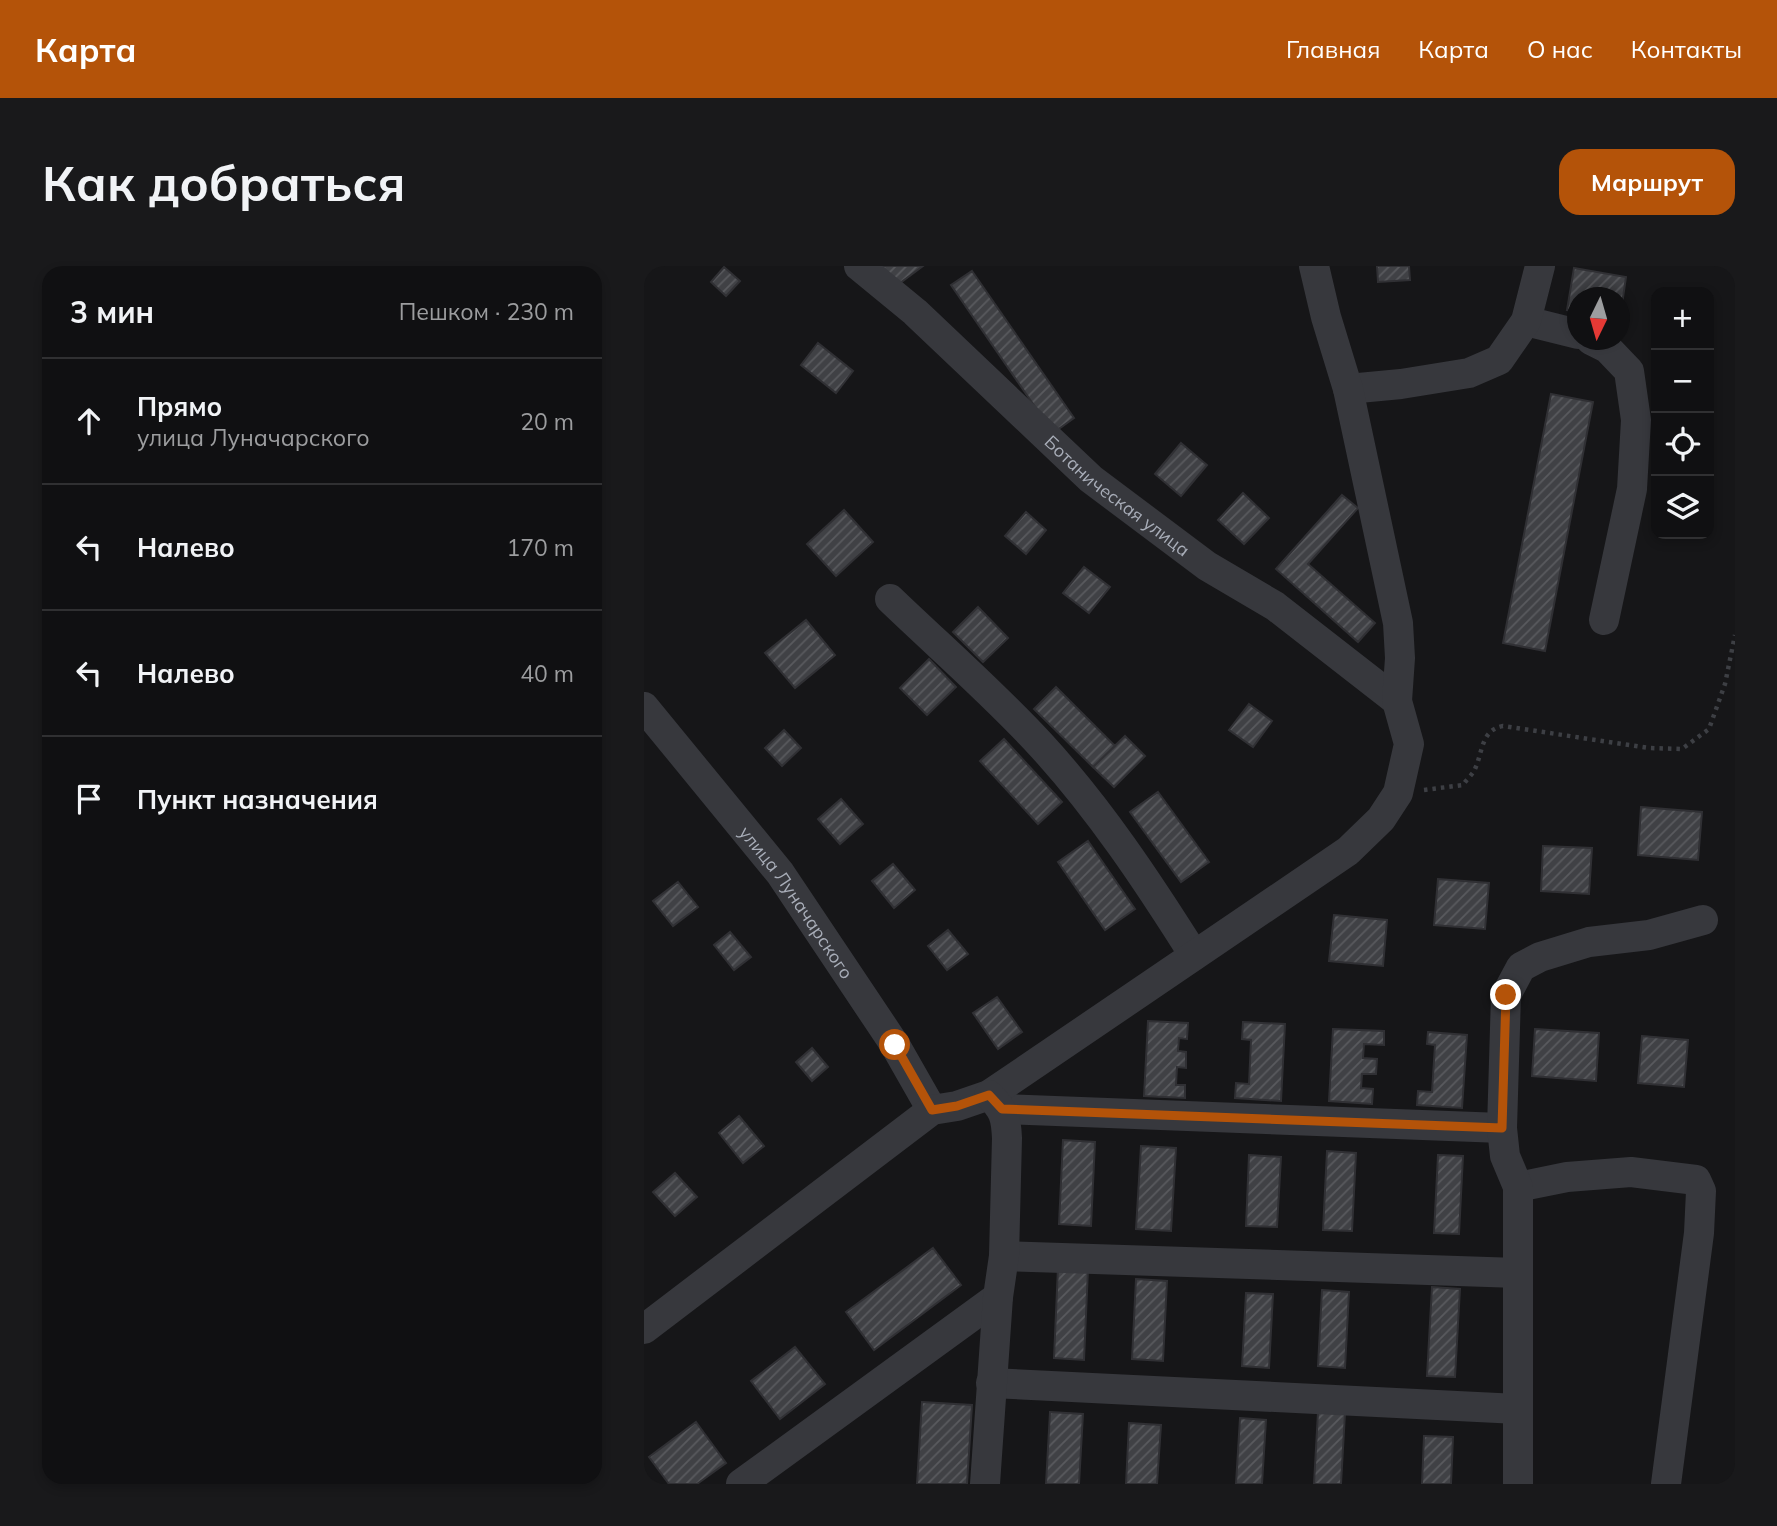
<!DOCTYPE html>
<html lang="ru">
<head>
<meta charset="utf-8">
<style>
  :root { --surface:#101012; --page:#19191b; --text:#f1f3f6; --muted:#9c9d9f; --line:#303032; --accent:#b45309 }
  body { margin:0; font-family:Mulish,sans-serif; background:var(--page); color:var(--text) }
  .controls { position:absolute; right:21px; top:21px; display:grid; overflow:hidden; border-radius:14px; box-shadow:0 4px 10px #0003 }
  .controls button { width:63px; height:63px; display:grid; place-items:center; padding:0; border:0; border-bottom:2px solid var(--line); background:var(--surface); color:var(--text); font:35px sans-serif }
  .compass { position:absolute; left:923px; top:21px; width:63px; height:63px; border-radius:50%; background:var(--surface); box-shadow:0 4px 10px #0003; rotate:185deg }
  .stop { position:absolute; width:21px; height:21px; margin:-16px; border:5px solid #b45309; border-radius:50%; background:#fff }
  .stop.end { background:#b45309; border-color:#fff; box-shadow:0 2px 7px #0008 }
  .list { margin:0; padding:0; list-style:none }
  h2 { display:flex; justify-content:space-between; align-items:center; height:91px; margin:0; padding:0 28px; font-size:30px }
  h2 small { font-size:23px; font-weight:400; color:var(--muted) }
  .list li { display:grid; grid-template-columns:46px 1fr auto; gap:21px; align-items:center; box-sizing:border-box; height:126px; padding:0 28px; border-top:2px solid var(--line) }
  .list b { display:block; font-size:26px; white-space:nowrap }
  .list p { margin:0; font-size:23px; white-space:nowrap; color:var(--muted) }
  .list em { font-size:23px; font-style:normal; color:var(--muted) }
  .icon { flex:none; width:38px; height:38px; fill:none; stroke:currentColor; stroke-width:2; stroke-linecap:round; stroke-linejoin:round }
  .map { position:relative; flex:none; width:1091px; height:1218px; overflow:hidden; border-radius:21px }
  header { display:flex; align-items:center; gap:42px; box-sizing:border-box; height:98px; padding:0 35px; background:var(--accent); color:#fff }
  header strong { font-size:33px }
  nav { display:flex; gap:38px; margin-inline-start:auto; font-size:24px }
  .intro { display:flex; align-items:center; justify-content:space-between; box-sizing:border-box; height:168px; padding:0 42px }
  h1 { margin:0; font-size:49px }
  .button { padding:18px 32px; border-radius:21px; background:var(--accent); color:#fff; font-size:24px; font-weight:700 }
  main { display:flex; gap:42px; padding:0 42px }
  aside { flex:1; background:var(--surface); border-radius:21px; box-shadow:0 4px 10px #0003 }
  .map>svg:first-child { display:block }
</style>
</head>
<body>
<header>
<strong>Карта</strong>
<nav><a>Главная</a><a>Карта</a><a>О нас</a><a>Контакты</a></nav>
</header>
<div class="intro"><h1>Как добраться</h1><a class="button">Маршрут</a></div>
<main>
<aside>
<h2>3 мин<small>Пешком · 230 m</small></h2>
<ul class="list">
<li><svg class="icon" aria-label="ahead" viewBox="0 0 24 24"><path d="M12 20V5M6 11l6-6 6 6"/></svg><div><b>Прямо</b><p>улица Луначарского</p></div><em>20 m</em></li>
<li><svg class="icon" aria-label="left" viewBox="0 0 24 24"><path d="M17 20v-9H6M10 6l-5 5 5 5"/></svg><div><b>Налево</b></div><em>170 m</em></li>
<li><svg class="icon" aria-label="left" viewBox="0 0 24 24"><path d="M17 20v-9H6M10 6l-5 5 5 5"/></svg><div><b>Налево</b></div><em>40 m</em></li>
<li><svg class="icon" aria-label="arrive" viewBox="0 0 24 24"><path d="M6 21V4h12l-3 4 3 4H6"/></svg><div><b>Пункт назначения</b></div></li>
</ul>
</aside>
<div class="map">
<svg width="1091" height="1218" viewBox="0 0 1091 1218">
  <defs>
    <pattern id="building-hatch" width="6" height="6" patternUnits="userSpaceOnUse" patternTransform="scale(1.75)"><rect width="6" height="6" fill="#404145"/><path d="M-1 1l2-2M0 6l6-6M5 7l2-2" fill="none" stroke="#595a5e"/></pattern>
  </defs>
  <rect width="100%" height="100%" fill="#161618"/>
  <path fill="url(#building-hatch)" stroke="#303034" stroke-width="2" d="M238 0H279L252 20Z
    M733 0H765L766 14 734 16Z
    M80 1 96 15 82 30 67 16Z
    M930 2 982 11 976 52V32H934V45L923 44Z
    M328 5 430 152 409 167 307 19Z
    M174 77 209 105 192 127 157 99Z
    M907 128 949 136 901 385 859 377Z
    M537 177 563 199 537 230 511 208Z
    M599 227 625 252 600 278 574 254Z
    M698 229 714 242 664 298 731 357 714 376 632 303Z
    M200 244 229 276 192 310 163 278Z
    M382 246 402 264 382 288 361 270Z
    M440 301 466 321 445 347 419 327Z
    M334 341 364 372 339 396 309 366Z
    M162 354 191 389 151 422 121 387Z
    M285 393 312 421 283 449 256 422Z
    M412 421 471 480 449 501 390 443Z
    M605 438 628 455 609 481 585 464Z
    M140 464 157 482 138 500 121 482Z
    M481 470 501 490 470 521 449 501Z
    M360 473 418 536 394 558 336 495Z
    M514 526 565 596 537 616 486 546Z
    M197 533 219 558 196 578 174 553Z
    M997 541 1058 546 1054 594 994 589Z
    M444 575 491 643 461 664 414 596Z
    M899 580 948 582 945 628 897 625Z
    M249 598 271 624 250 642 228 615Z
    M794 613 845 617 841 663 790 659Z
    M34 616 54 641 29 660 9 635Z
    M690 649 743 654 739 700 685 695Z
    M304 664 324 688 303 704 284 680Z
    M86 666 107 691 90 704 70 679Z
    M353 731 378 766 354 783 329 747Z
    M504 755 544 757 543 773 535 772 534 785 542 786V802L533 801 532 819H541V832L500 830Z
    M599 756 641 758 637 835 591 832 592 817 605 818 607 774 598 773Z
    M689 763 740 765V779L720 778 719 792 733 793 732 808H718L717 822 729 823 728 838 685 835Z
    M891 763 955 767 952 815 888 810Z
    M784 766 823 769 818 842 773 839 774 825 788 826 791 779 783 778Z
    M998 770 1044 774 1040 821 994 817Z
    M168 782 184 801 168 815 152 796Z
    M95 850 120 880 99 897 75 867Z
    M419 874 451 876 447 960 415 958Z
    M497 880 532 882 527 965 492 963Z
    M683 885 712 887 708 965 679 964Z
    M605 889 637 891 633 961 602 960Z
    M794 889 819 890 815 968 790 967Z
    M31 907 53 931 31 950 9 926Z
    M289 982 317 1019 230 1084 202 1046Z
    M414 1001 444 1003 440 1094 410 1092Z
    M492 1013 523 1015 519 1095 488 1093Z
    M788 1021 816 1023 811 1111 783 1110Z
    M678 1024 705 1026 701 1102 674 1100Z
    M602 1027 629 1028 625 1102 598 1100Z
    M151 1081 181 1118 136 1153 107 1115Z
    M278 1136 328 1139 323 1218H273Z
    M406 1146 439 1148 435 1218H402Z
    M674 1146 701 1147 697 1218H670Z
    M596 1152 622 1154 618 1218H592Z
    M52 1156 82 1197 53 1218H25L5 1191Z
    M485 1157 517 1159 513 1218H482Z
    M780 1170 809 1171 807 1218H778Z"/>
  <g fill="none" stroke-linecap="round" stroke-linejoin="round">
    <path stroke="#3d3f44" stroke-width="4.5" stroke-dasharray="3.5 5" stroke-linecap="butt" d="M780 524 819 519C822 514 827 510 830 505 839 488 836 464 859 460L1005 482 1038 483 1065 463 1081 418 1091 369"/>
    <g stroke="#37383d" stroke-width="30">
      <path id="s1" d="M215 0 271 46 447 213 563 300 631 340 753 435"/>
      <path d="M882 55 934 68"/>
      <path d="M947 74 963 82 985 105 992 154 988 223 960 354"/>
      <path d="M704 123 757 118 825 107 855 94 882 55 896 0"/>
      <path d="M246 333C296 381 349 427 396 478 455 542 504 616 550 689"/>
      <path id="s2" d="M0 441 136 607 251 779 288 844"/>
      <path d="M358 843 858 862"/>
      <path d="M874 921 923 911 987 906 1052 914 1057 925 1055 967 1022 1218"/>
      <path d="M360 990 874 1007"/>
      <path d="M0 1063 288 844 313 840 345 829 704 585 737 553 754 527 765 478 753 435 756 392 754 357 704 123 682 51 670 0"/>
      <path d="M347 1117 874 1143"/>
      <path d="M97 1218 354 1031"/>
      <path d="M341 1218 354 1031 360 990 363 872C362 851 360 844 345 829"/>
      <path d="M874 1218V921L861 890 858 862 862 729 877 701 896 691 945 676 1005 669 1059 654"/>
    </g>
  </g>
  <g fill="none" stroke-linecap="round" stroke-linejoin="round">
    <path stroke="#b45309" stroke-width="9" d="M251 779 288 844 313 840 345 829 358 843 858 862 862 729"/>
  </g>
  <g text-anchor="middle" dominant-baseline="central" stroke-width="6" stroke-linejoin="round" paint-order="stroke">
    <g font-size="18" fill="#a8adb8" stroke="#111113">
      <text stroke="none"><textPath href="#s1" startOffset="346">Ботаническая улица</textPath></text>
      <text stroke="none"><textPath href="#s2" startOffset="248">улица Луначарского</textPath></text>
    </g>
  </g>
</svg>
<div class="controls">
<button>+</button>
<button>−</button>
<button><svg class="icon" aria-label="locate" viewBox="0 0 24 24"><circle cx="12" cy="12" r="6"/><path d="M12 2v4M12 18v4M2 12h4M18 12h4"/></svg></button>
<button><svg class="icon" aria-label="layers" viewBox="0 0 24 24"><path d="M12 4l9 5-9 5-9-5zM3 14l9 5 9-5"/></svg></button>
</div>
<svg class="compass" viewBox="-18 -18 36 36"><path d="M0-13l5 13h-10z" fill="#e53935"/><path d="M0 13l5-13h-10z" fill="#9c9d9f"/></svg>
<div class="stop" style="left:251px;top:779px"></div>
<div class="stop end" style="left:862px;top:729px"></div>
</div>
</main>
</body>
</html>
